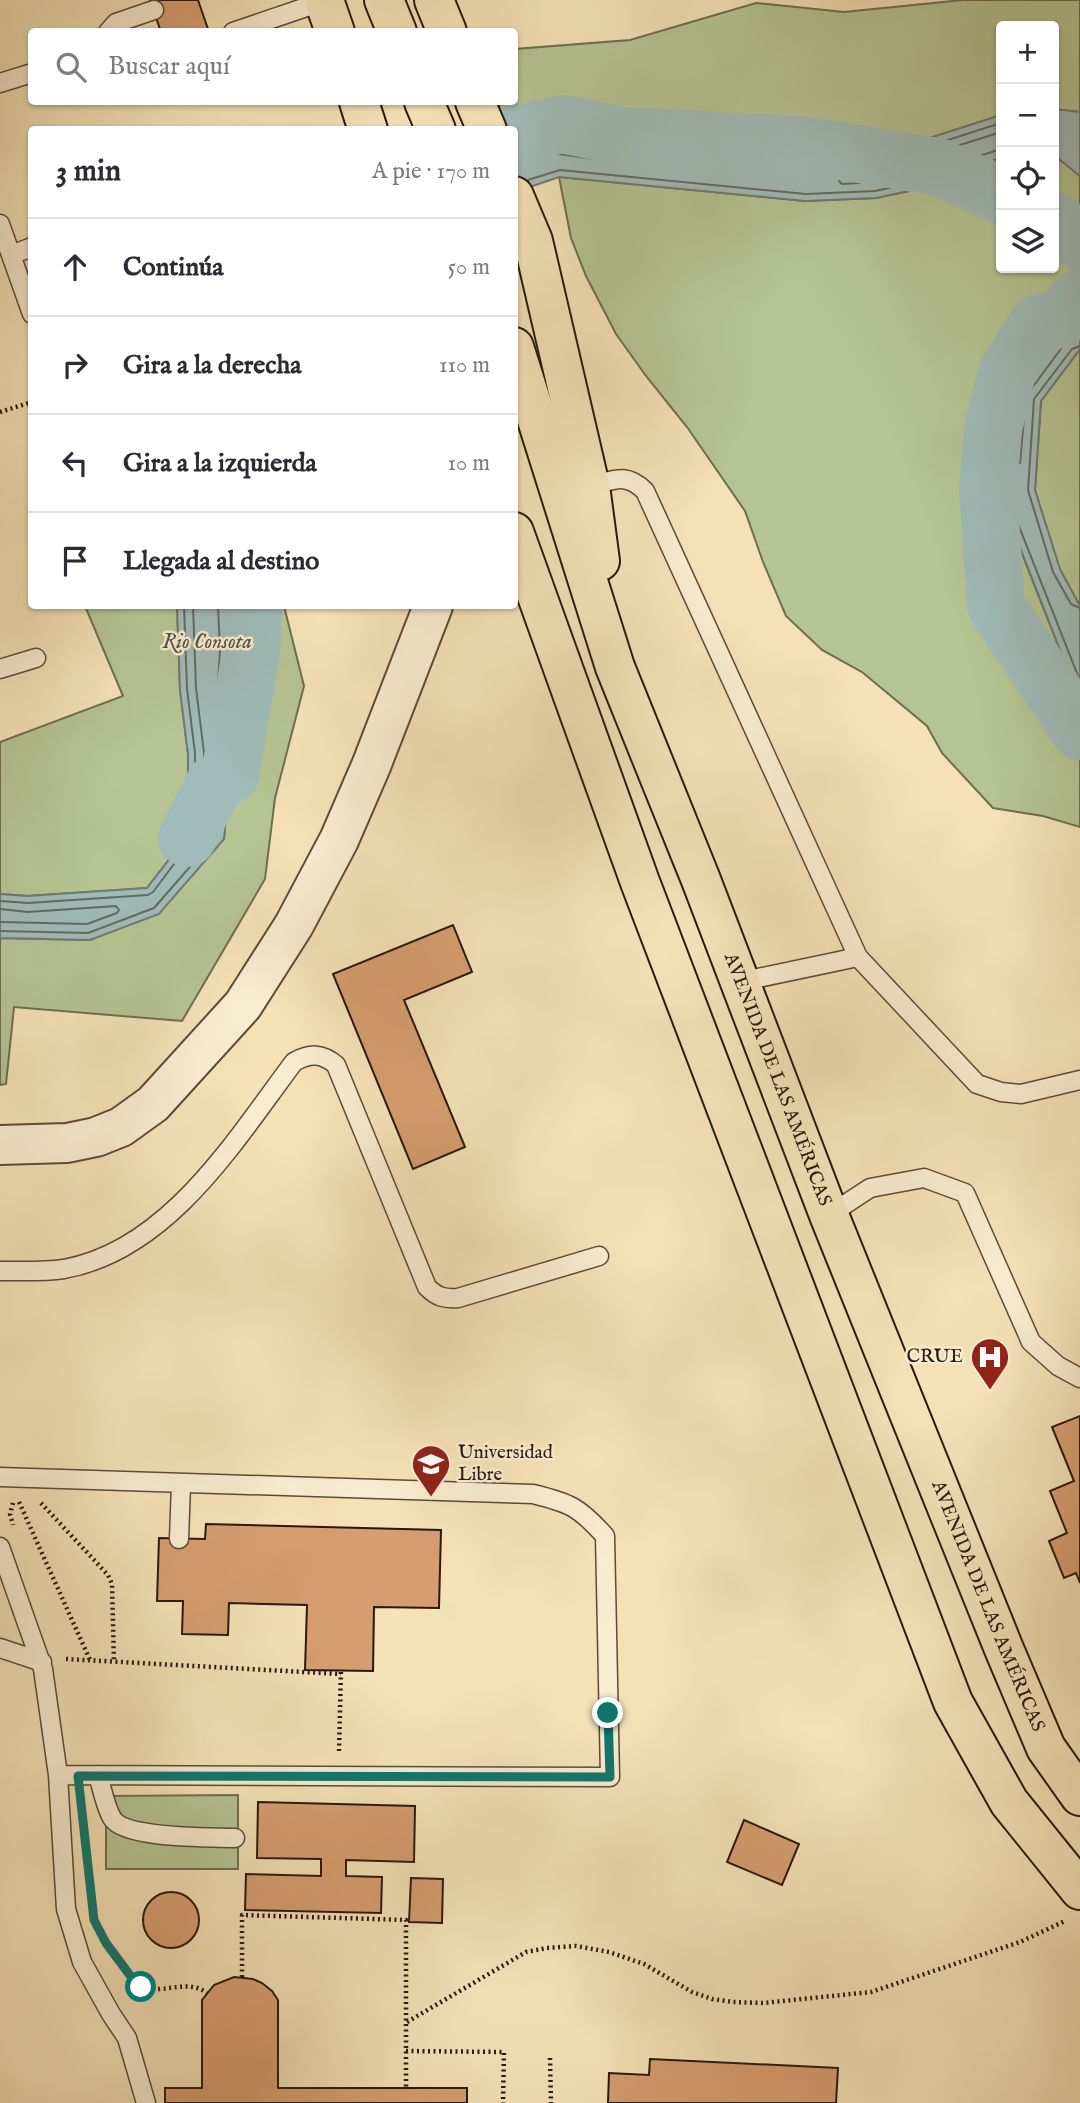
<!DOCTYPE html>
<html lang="es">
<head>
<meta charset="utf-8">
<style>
  :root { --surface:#fff; --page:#f2f2f3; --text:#2b2b33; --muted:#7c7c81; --line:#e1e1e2 }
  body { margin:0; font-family:"IM FELL English",serif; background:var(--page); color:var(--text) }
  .controls { position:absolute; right:21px; top:21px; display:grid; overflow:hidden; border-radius:7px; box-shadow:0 2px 5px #0004 }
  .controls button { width:63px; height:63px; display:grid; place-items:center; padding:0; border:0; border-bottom:2px solid var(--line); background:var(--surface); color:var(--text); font:35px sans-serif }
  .stop { position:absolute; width:21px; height:21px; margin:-16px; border:5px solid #0f766e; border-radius:50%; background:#fff }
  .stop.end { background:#0f766e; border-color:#fff; box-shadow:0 2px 7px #0008 }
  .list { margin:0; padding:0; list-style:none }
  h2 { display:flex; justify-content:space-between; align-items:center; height:91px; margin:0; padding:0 28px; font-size:30px }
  h2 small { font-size:23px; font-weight:400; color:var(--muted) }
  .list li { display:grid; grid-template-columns:46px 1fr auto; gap:21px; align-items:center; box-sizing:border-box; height:98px; padding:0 28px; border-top:2px solid var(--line) }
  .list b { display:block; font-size:26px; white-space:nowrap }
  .list em { font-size:23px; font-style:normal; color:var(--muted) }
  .icon { flex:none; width:38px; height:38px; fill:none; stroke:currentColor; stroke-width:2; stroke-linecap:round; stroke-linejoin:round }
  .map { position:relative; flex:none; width:1080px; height:2103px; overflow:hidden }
  .search { position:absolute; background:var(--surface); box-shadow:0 2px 5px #0004; left:28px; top:28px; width:490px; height:77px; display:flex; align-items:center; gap:18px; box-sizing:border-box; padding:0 24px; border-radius:7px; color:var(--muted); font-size:26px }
  .panel { position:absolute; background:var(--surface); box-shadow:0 2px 5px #0004; left:28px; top:126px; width:490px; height:483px; border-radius:7px }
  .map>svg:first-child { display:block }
</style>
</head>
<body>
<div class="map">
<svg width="1080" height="2103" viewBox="0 0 1080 2103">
  <rect width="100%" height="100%" fill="#f4e2b6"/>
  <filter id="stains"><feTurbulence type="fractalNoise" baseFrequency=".00286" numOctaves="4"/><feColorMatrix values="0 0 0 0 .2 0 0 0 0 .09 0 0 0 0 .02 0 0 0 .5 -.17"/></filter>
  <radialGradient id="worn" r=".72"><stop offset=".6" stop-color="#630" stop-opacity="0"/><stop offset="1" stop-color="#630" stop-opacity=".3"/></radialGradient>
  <path fill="#b5c492" stroke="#6e6e51" stroke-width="2" d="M963 0H1080V112L1054 109V26H1001V115L874 156 824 163 714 158H640L515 141 514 130 502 129 498 115 500 102H514L515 49 630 40 756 3 844 12Z
    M1054 155 1080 176V290L1038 324 993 429 1004 508 1073 683 1080 693V827L1043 816 993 808 942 753 927 726 862 672 822 650 786 616 763 562 745 511 687 427 646 376 616 334 586 276 571 238 559 177 805 201 876 198 947 183 1001 164V268H1054Z
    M1080 349V606L1059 569 1035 490 1041 401Z
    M85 606H177L180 690 188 754V835L147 888 27 896 0 894V742L123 696Z
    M233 606H284L304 686 275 798 265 879 182 1021 14 1007 6 1084 0 1085V938L90 940 224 839 235 649Z
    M238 1795V1869H106V1796Z"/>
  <path fill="#a0bbb8" stroke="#707a75" stroke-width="2" d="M1054 109 1080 112V176L1054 155Z
    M1001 115V164L947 183 876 198 805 201 559 177 515 192 514 141 640 158H714L824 163 874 156Z
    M1080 290V349L1041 401 1035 490 1060 569 1080 606V693L1073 683 1004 507 993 429 1007 372 1038 324Z
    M177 606H233L235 649 230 775 224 839 159 914 90 940 0 938V894L27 896 147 888 188 835V754L180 690Z"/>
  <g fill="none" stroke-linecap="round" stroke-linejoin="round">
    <path stroke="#646a64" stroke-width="2" d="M1001 132 878 171 842 177 839 181 842 184 874 182 943 168 1001 149
      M514 148 640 165H714L825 170 876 163 1001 123
      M528 180 560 170 806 194 875 191 945 176 1001 158
      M1080 299 1044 329 1014 375 1000 430 1011 506 1080 681
      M1080 311C1070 318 1058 326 1050 335 1024 364 997 429 1015 466L1020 463 1026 396 1066 342 1072 338 1080 337
      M1080 346 1072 349 1034 399 1028 490 1053 572 1071 604 1080 608
      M193 606 196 688 204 753V807L207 810 211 808 220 649 218 606
      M0 901 28 903 148 895 153 892 195 836V753L187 689 184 606
      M0 909 28 912 116 906 119 910 117 913 87 924 0 922
      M0 931 88 933 154 908 216 837 223 775 228 649 227 606"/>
    <path stroke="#a0bbb8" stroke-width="58" d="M514 135 562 124 622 136 803 145 938 167 1001 195
      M1054 220 1080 242
      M1080 297 1060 319 1038 324 1007 372 993 429 988 488 996 606 1080 731
      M187 838 215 783 230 775 251 653 253 606"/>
  </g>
  <path fill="#d69d70" stroke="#281810" stroke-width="2" d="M150 0H198L209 32H161Z
    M453 925 472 972 404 1000 465 1147 413 1169 333 974Z
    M1080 1416V1583L1076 1573 1064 1578 1049 1541 1067 1533 1050 1491 1074 1481 1052 1427Z
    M206 1524 441 1530 439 1608 374 1607 373 1671 305 1670 307 1605 229 1603 228 1635 182 1634 183 1601H157L159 1538 205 1539Z
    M258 1802 415 1806 414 1862 346 1860V1876L382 1877 381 1913 245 1910 246 1874 321 1876V1859L257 1858Z
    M744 1820 799 1844 782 1885 727 1862Z
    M411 1878 443 1879 442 1923 409 1922Z
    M143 1920a28 28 0 1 1 56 0a28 28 0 1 1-56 0Z
    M234 1977 253 1979 262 1983 272 1991 278 2000V2088H467V2103H165V2088H202V2000L214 1985Z
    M650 2059 838 2068 836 2103H608L609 2073 649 2075Z"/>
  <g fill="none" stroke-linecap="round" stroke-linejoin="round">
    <g stroke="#5b4a3a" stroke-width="21">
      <path id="service" d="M108 32 116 23 154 10
        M233 32 324 1
        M0 83 32 73
        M0 224 32 314
        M11 255 32 247
        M590 486C614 480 626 472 645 491L858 957 739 982
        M0 669 36 658
        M858 957 977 1084 1001 1092 1021 1094 1080 1080
        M829 1215 870 1188 924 1178 965 1193 1031 1342 1058 1366 1080 1378
        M0 1271C21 1271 43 1272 64 1269 169 1250 235 1140 294 1062 310 1053 322 1053 336 1065L427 1287C437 1297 444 1299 458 1298L599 1256
        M0 1477 533 1494C570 1503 579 1507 605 1536L610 1777 58 1775
        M179 1539 181 1484
        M0 1547 43 1669 58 1775 66 1909 82 1962 111 2014 127 2038 146 2103
        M0 1648 42 1662
        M98 1775C102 1788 105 1806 112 1818 124 1839 210 1837 235 1838"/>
    </g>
    <g stroke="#5b4a3a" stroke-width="42">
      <path id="tertiary" d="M0 1145 67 1143 96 1137 121 1127 153 1104 243 1005 294 925 339 840 371 766 433 606"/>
    </g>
    <g stroke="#281810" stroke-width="42">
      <g id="trunk">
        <path d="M324 0 335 32"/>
        <path d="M384 0 397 32"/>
        <path d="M434 0 447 32"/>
        <path d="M359 102 368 130"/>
        <path d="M424 102 436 130"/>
        <path d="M475 102 487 130"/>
        <path d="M514 196 533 241 590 486 600 561"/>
        <path id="s1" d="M514 347 615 667 701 880 829 1215 1004 1649 1046 1748 1080 1796"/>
        <path d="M514 532 640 882 953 1702 1009 1802 1080 1890"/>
      </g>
    </g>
    <path stroke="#281810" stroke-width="4.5" stroke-dasharray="2 3.5" stroke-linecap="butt" d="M0 412 32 402
      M19 1502 90 1660
      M13 1503 10 1514 13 1525
      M41 1503 108 1575 112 1584 114 1662
      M66 1659 341 1674
      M339 1751 341 1670
      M104 1940 135 1982C156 2000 185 1976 207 1993
      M242 1977V1915L406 1920V2088
      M407 2022 526 1952 547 1948 576 1946 609 1952 644 1964 692 1992 712 1999 733 2002 763 2003 871 1992 1020 1942 1065 1921
      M406 2051 504 2052 503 2103
      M550 2058 551 2103"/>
    <use href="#service" stroke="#f8ecd0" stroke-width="18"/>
    <use href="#tertiary" stroke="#f8ecd0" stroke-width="38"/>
    <use href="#trunk" stroke="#f4e2b6" stroke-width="38"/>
  </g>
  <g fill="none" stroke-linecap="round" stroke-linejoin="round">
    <path stroke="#0f766e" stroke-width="9" d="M141 1987 135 1982 106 1943 94 1920 78 1776 610 1777 608 1713"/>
  </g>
  <defs>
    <g id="hospital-pin" transform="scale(2.0125)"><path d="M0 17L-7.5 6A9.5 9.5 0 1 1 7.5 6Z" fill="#8f2418" stroke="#f8ecd0"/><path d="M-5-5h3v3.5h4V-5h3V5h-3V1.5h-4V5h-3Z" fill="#fff"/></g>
    <g id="university-pin" transform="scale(2.0125)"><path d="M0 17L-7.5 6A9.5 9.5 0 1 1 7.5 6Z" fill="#8f2418" stroke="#f8ecd0"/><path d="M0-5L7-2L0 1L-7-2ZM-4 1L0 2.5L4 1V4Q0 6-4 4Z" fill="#fff"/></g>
  </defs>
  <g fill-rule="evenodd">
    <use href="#hospital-pin" x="990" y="1357"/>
    <use href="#university-pin" x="431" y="1464"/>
  </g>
  <g text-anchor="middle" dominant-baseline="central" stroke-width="5" stroke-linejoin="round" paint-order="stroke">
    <g font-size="19" fill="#281810" stroke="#f8ecd0">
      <text stroke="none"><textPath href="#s1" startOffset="779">AVENIDA DE LAS AMÉRICAS</textPath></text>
      <text stroke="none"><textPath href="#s1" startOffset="1346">AVENIDA DE LAS AMÉRICAS</textPath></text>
    </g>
    <g font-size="19" fill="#281810" stroke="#f8ecd0" text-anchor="end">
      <text x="963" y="1357">CRUE</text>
      <text x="458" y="1453" text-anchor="start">Universidad<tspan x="458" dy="22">Libre</tspan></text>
    </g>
    <g font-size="21" font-style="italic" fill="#52514b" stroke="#f8ecd0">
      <text x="207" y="642">Rio Consota</text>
    </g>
  </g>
  <rect width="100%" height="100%" filter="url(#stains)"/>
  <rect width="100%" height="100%" fill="url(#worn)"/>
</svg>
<div class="controls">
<button>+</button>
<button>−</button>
<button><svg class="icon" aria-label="locate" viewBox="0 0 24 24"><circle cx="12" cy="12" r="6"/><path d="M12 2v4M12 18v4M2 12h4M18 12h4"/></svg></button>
<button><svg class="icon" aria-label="layers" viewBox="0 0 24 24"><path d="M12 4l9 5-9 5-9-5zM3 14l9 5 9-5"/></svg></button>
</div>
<div class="stop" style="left:141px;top:1987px"></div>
<div class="stop end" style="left:608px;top:1713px"></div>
<div class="search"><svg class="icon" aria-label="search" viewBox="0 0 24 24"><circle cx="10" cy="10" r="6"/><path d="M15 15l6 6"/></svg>Buscar aquí</div>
<section class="panel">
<h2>3 min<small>A pie · 170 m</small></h2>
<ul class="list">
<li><svg class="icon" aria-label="ahead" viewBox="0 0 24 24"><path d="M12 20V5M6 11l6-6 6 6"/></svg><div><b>Continúa</b></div><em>50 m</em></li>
<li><svg class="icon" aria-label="right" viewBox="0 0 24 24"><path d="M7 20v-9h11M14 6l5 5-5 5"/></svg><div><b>Gira a la derecha</b></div><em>110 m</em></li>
<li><svg class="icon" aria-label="left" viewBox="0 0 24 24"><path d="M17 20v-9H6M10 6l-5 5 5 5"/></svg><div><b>Gira a la izquierda</b></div><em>10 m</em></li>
<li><svg class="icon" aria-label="arrive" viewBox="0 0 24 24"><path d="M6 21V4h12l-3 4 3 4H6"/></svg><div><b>Llegada al destino</b></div></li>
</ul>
</section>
</div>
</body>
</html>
